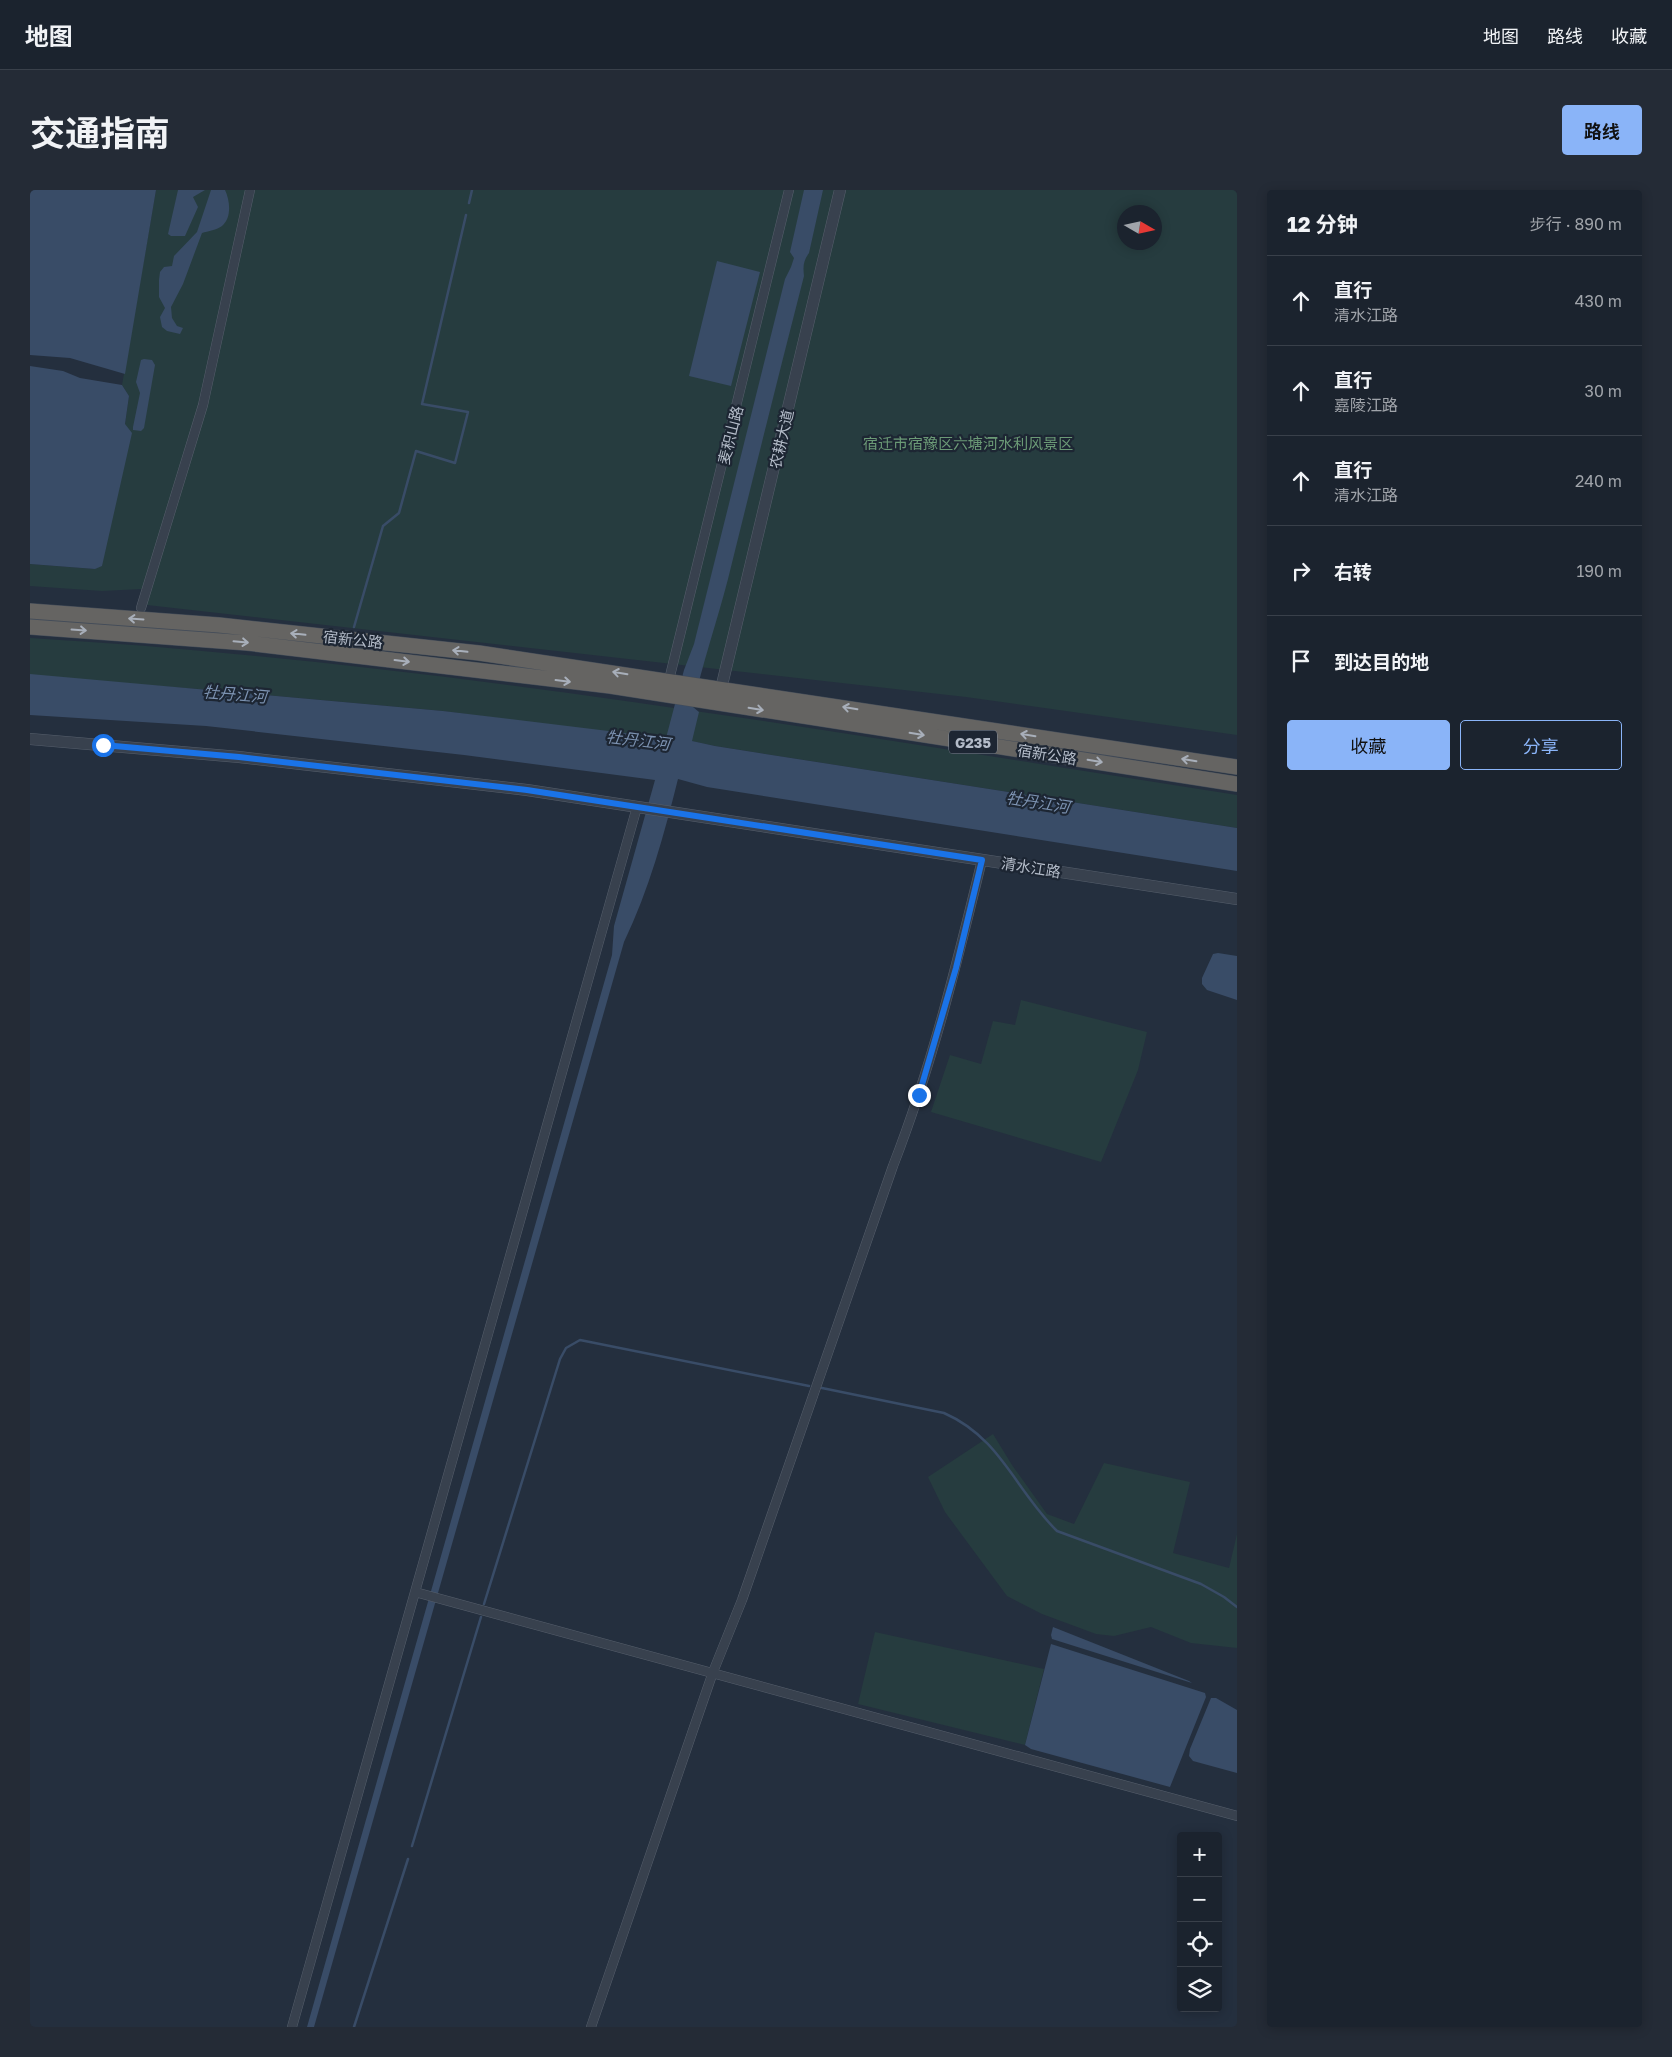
<!DOCTYPE html>
<html lang="zh">
<head>
<meta charset="utf-8">
<style>
  :root { --surface:#1b232e; --page:#242b36; --text:#f1f3f6; --muted:#a0a4aa; --line:#39404a; --accent:#8ab4f8 }
  body { margin:0; font-family:"Golos Text","Noto Sans SC",sans-serif; background:var(--page); color:var(--text) }
  .controls { position:absolute; right:15px; bottom:15px; display:grid; overflow:hidden; border-radius:5px; box-shadow:0 2px 12px #0003 }
  .controls button { width:45px; height:45px; display:grid; place-items:center; padding:0; border:0; border-bottom:1px solid var(--line); background:var(--surface); color:var(--text); font:25px sans-serif }
  .compass { position:absolute; left:1087px; top:15px; width:45px; height:45px; border-radius:50%; background:var(--surface); box-shadow:0 2px 12px #0003; rotate:99deg }
  .stop { position:absolute; width:15px; height:15px; margin:-11px; border:4px solid #1a73e8; border-radius:50%; background:#fff }
  .stop.end { background:#1a73e8; border-color:#fff; box-shadow:0 1px 5px #0008 }
  .list { margin:0; padding:0; list-style:none }
  h2 { display:flex; justify-content:space-between; align-items:center; height:65px; margin:0; padding:0 20px; font-size:21px }
  h2 small { font-size:16px; font-weight:400; color:var(--muted) }
  .list li { display:grid; grid-template-columns:32px 1fr auto; gap:15px; align-items:center; box-sizing:border-box; height:90px; padding:0 20px; border-top:1px solid var(--line) }
  .list b { display:block; font-size:19px; white-space:nowrap }
  .list p { margin:0; font-size:16px; white-space:nowrap; color:var(--muted) }
  .list em { font-size:16px; font-style:normal; color:var(--muted) }
  .actions { display:flex; gap:10px; padding:15px 20px }
  .actions a { flex:1; padding:11px 0; border:1px solid var(--accent); border-radius:5px; text-align:center; font-size:18px; color:var(--accent) }
  .actions .main { background:var(--accent); color:#111 }
  .icon { flex:none; width:28px; height:28px; fill:none; stroke:currentColor; stroke-width:2; stroke-linecap:round; stroke-linejoin:round }
  .map { position:relative; flex:none; width:1207px; height:1837px; overflow:hidden; border-radius:5px }
  header { display:flex; align-items:center; gap:30px; box-sizing:border-box; height:70px; padding:0 25px; background:var(--surface); border-bottom:1px solid var(--line) }
  header strong { font-size:24px }
  nav { display:flex; gap:28px; margin-inline-start:auto; font-size:18px }
  .intro { display:flex; align-items:center; justify-content:space-between; box-sizing:border-box; height:120px; padding:0 30px }
  h1 { margin:0; font-size:35px }
  .button { padding:12px 22px; border-radius:5px; background:var(--accent); color:#111; font-size:18px; font-weight:700 }
  main { display:flex; gap:30px; padding:0 30px }
  aside { flex:1; background:var(--surface); border-radius:5px; box-shadow:0 2px 12px #0003 }
  .map>svg:first-child { display:block }
</style>
</head>
<body>
<header>
<strong>地图</strong>
<nav><a>地图</a><a>路线</a><a>收藏</a></nav>
</header>
<div class="intro"><h1>交通指南</h1><a class="button">路线</a></div>
<main>
<div class="map">
<svg width="1207" height="1837" viewBox="0 0 1207 1837">
  <rect width="100%" height="100%" fill="#242f3e"/>
  <path fill="#263c3f" fill-rule="evenodd" d="M126 0H1207V545L936 507 108 414 112 399 72 401 0 396V374L65 379 95 234 99 206 92 195ZM1094 22H1124V52H1094Z
    M0 448C406 472 806 543 1207 605V638L685 556 661 551 606 546 413 521 181 500 0 486Z
    M991 810 1117 842 1108 880 1071 972 901 922 920 865 951 874 963 831 985 835Z
    M963 1244 982 1275 1017 1324 1044 1334 1074 1273 1160 1292 1143 1363 1199 1378 1207 1344V1458L1161 1453 1121 1437 1084 1446 1066 1444 1012 1424 977 1406 915 1322 898 1287Z
    M845 1442 1014 1479 995 1555 828 1514Z"/>
  <path fill="#394c67" d="M0 0H126L95 184 40 168 0 165Z
    M148 0H175L163 7 168 17 155 46H141L138 44Z
    M181 0H195C200 10 202 28 192 36 187 40 178 41 172 43L153 94 141 117 142 128 147 136 153 138 150 144 137 141 132 137 130 127 135 118 129 107V90L130 82 134 77 142 76 144 66 167 42Z
    M774 0H793L779 63C773 71 773 77 774 86 748 187 723 288 698 389 687 432 672 474 663 517L669 522 662 551 685 556 1207 638V681L677 597 648 589C634 645 619 700 594 752L284 1837H277L582 765 584 736 625 590 434 565 176 536 0 525V484L413 521 636 548 654 480 664 454 755 89 761 77 764 68 760 62Z
    M687 71 730 82 701 196 659 186Z
    M114 169 122 170 125 175 114 238 111 241 103 240V237L110 203 106 192 111 170Z
    M0 176 33 181 50 188 92 195 99 206 95 234 102 243 72 376 65 379 0 374Z
    M1188 763 1207 766V810L1177 800 1172 794V788L1183 764Z
    M1023 1437 1159 1491 1162 1493 1022 1449 1021 1445Z
    M1021 1454 1175 1503 1176 1507 1140 1597 1001 1559 995 1555Z
    M1181 1508H1186L1207 1520V1583L1163 1571 1159 1566 1160 1559Z"/>
  <g fill="none" stroke-linecap="round" stroke-linejoin="round">
    <path stroke="#394c67" stroke-width="2.5" d="M439 13 442 0
      M324 437 353 336 369 323 386 261 425 273 438 222 392 214 436 25
      M792 1198 914 1223C971 1248 985 1300 1027 1341L1171 1394 1194 1407 1207 1417
      M454 1414 530 1169 536 1158 550 1150 779 1196
      M382 1656 451 1427
      M324 1837 378 1669"/>
    <g stroke="#565f6c" stroke-width="10">
      <path id="minor" d="M111 418 173 215 220 0
        M639 490 759 0
        M385 1402 1207 1626
        M262 1837 607 617
        M561 1837 683 1482 712 1410 863 976C902 876 927 773 952 670"/>
    </g>
    <g stroke="#565f6c" stroke-width="12">
      <path id="tertiary" d="M691 499 810 0
        M0 549 209 567 497 600 1207 709"/>
    </g>
    <g stroke="#434c59" stroke-width="16">
      <path id="trunk" d="M0 421 189 435 449 463 1207 577
        M0 437 217 453 580 496 1207 594"/>
    </g>
    <use href="#minor" stroke="#38414e" stroke-width="9"/>
    <use href="#tertiary" stroke="#38414e" stroke-width="11"/>
    <use href="#trunk" stroke="#656462" stroke-width="15"/>
  </g>
  <defs><path id="oneway-shaft" d="M-6 0H5M1.5-3L5.5 0L1.5 3" fill="none" stroke-width="1.6" stroke-linecap="round" stroke-linejoin="round" transform="scale(1.25)"/></defs>
  <g stroke="#a8afba">
    <use href="#oneway-shaft" transform="translate(106 429) rotate(-176)"/>
    <use href="#oneway-shaft" transform="translate(49 440) rotate(4)"/>
    <use href="#oneway-shaft" transform="translate(268 444) rotate(-174)"/>
    <use href="#oneway-shaft" transform="translate(211 452) rotate(5)"/>
    <use href="#oneway-shaft" transform="translate(430 461) rotate(-174)"/>
    <use href="#oneway-shaft" transform="translate(372 471) rotate(7)"/>
    <use href="#oneway-shaft" transform="translate(590 483) rotate(-171)"/>
    <use href="#oneway-shaft" transform="translate(533 491) rotate(7)"/>
    <use href="#oneway-shaft" transform="translate(820 518) rotate(-171)"/>
    <use href="#oneway-shaft" transform="translate(726 519) rotate(9)"/>
    <use href="#oneway-shaft" transform="translate(887 544) rotate(9)"/>
    <use href="#oneway-shaft" transform="translate(998 545) rotate(-171)"/>
    <use href="#oneway-shaft" transform="translate(1159 570) rotate(-171)"/>
    <use href="#oneway-shaft" transform="translate(1065 571) rotate(9)"/>
  </g>
  <g fill="none" stroke-linecap="round" stroke-linejoin="round">
    <path stroke="#1a73e8" stroke-width="6" d="M73 555 209 567 497 600 952 670 926 778 889 905"/>
  </g>
  <g text-anchor="middle" dominant-baseline="central" stroke-width="4.5" stroke-linejoin="round" paint-order="stroke">
    <rect fill="#1d2633" stroke="#878f9c" stroke-width="1" x="919" y="540.5" width="48" height="23" rx="4"/>
    <g font-size="14" font-weight="bold" fill="#b4bcc9">
      <text x="943" y="552">G235</text>
    </g>
    <g font-size="15" fill="#b4bcc9" stroke="#1d2633">
      <text transform="translate(700 245) rotate(-76)">麦积山路</text>
      <text transform="translate(751 249) rotate(-77)">农耕大道</text>
      <text transform="translate(323 449) rotate(6)">宿新公路</text>
      <text transform="translate(1017 564) rotate(9)">宿新公路</text>
      <text transform="translate(1001 677) rotate(9)">清水江路</text>
    </g>
    <g font-size="15" fill="#6b9a76" stroke="#1d2633">
      <text x="938" y="253">宿迁市宿豫区六塘河水利风景区</text>
    </g>
    <g font-size="16" font-style="italic" fill="#7c92b1" stroke="#1d2633">
      <text transform="translate(205 504) rotate(5)">牡丹江河</text>
      <text transform="translate(608 550) rotate(7)">牡丹江河</text>
      <text transform="translate(1008 612) rotate(9)">牡丹江河</text>
    </g>
  </g>
</svg>
<div class="controls">
<button>+</button>
<button>−</button>
<button><svg class="icon" aria-label="locate" viewBox="0 0 24 24"><circle cx="12" cy="12" r="6"/><path d="M12 2v4M12 18v4M2 12h4M18 12h4"/></svg></button>
<button><svg class="icon" aria-label="layers" viewBox="0 0 24 24"><path d="M12 4l9 5-9 5-9-5zM3 14l9 5 9-5"/></svg></button>
</div>
<svg class="compass" viewBox="-18 -18 36 36"><path d="M0-13l5 13h-10z" fill="#e53935"/><path d="M0 13l5-13h-10z" fill="#a0a4aa"/></svg>
<div class="stop" style="left:73px;top:555px"></div>
<div class="stop end" style="left:889px;top:905px"></div>
</div>
<aside>
<h2>12 分钟<small>步行 · 890 m</small></h2>
<ul class="list">
<li><svg class="icon" aria-label="ahead" viewBox="0 0 24 24"><path d="M12 20V5M6 11l6-6 6 6"/></svg><div><b>直行</b><p>清水江路</p></div><em>430 m</em></li>
<li><svg class="icon" aria-label="ahead" viewBox="0 0 24 24"><path d="M12 20V5M6 11l6-6 6 6"/></svg><div><b>直行</b><p>嘉陵江路</p></div><em>30 m</em></li>
<li><svg class="icon" aria-label="ahead" viewBox="0 0 24 24"><path d="M12 20V5M6 11l6-6 6 6"/></svg><div><b>直行</b><p>清水江路</p></div><em>240 m</em></li>
<li><svg class="icon" aria-label="right" viewBox="0 0 24 24"><path d="M7 20v-9h11M14 6l5 5-5 5"/></svg><div><b>右转</b></div><em>190 m</em></li>
<li><svg class="icon" aria-label="arrive" viewBox="0 0 24 24"><path d="M6 21V4h12l-3 4 3 4H6"/></svg><div><b>到达目的地</b></div></li>
</ul>
<div class="actions"><a class="main">收藏</a><a>分享</a></div>
</aside>
</main>
</body>
</html>
